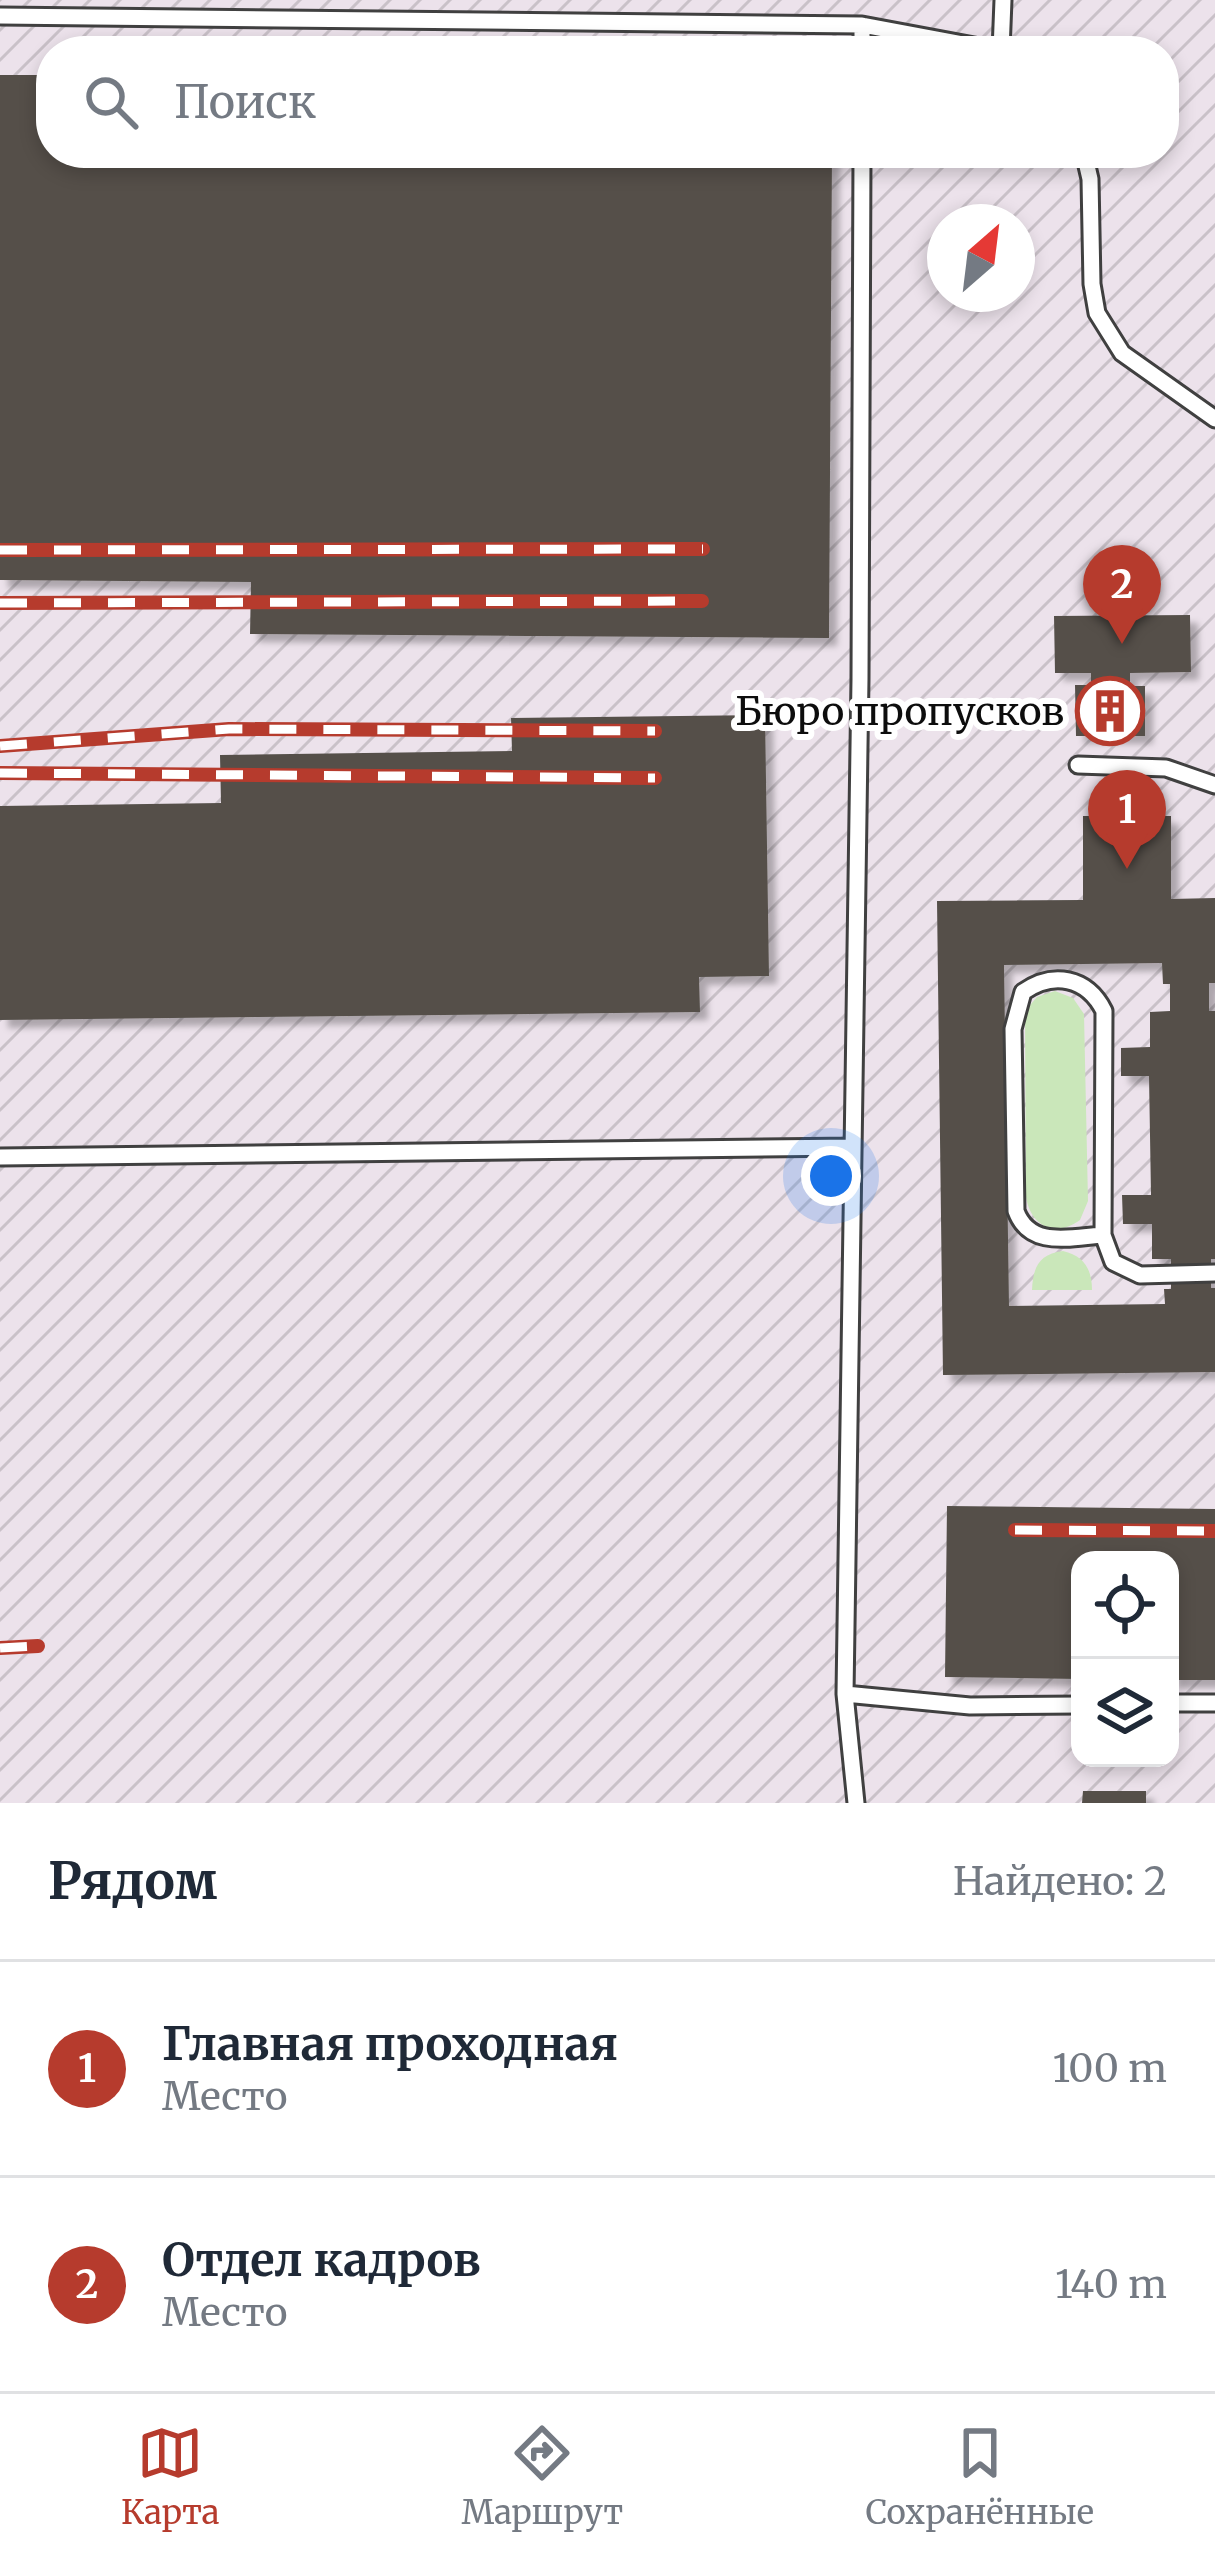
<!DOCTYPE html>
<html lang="ru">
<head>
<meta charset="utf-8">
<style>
  :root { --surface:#fff; --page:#f2f2f3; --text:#1f2937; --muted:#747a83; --line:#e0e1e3; --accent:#b63b2d }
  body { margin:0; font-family:Merriweather,serif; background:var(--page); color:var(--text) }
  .controls { position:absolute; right:36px; bottom:36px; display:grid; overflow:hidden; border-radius:24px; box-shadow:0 6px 18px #0003 }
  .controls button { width:108px; height:108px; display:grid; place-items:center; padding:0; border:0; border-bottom:3px solid var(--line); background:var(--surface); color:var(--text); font:60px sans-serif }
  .compass { position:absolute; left:927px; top:204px; width:108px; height:108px; border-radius:50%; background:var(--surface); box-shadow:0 6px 18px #0003; rotate:28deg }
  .you { position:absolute; left:831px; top:1176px; width:42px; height:42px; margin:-30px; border:9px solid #fff; border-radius:50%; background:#1a73e8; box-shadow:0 0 0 18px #1a73e833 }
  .badge { display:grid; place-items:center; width:78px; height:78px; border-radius:50%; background:var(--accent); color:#fff; font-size:39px; font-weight:700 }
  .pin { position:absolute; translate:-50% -99px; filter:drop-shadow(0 3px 6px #0008) }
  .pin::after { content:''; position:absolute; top:63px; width:42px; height:36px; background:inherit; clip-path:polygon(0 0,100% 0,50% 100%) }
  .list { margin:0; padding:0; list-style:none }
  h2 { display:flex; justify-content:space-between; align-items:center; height:156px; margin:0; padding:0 48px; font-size:51px }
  h2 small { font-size:39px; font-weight:400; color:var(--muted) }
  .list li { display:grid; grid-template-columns:78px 1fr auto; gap:36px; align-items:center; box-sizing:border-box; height:216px; padding:0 48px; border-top:3px solid var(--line) }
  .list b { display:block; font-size:45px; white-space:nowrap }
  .list p { margin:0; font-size:39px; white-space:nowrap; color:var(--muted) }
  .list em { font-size:39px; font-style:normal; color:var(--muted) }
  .icon { flex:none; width:66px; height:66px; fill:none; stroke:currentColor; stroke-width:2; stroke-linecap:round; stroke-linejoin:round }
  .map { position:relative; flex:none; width:1215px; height:1803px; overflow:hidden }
  .search { position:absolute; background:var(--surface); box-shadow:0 6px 18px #0003; left:36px; right:36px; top:36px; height:132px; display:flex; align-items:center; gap:30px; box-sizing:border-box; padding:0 42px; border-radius:48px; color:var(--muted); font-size:45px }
  .sheet { height:588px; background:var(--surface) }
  nav { display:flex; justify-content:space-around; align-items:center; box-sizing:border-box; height:168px; border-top:3px solid var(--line); background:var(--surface); font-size:33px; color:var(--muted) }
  nav a { display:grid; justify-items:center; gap:6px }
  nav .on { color:var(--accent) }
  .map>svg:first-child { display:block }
</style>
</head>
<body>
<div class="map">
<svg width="1215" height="1803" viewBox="0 0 1215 1803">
  <defs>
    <pattern id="industrial-furrows" width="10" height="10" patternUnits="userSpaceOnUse" patternTransform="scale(3)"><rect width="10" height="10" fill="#ece2eb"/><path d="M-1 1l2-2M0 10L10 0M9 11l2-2" fill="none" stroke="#c9c1c8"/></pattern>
    <filter id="shadow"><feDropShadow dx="8" dy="8" stdDeviation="3" flood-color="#0004"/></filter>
  </defs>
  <rect width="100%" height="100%" fill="#fefdee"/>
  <path fill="url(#industrial-furrows)" fill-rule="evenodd" d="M0 0H1215V1803H0ZM51 51H1164V153H51ZM945 222H1017V294H945ZM1080 1560H1170V1758H1080Z"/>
  <path fill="#cae7ba" d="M1055 991 1073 998 1084 1014 1088 1201 1080 1220C1056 1238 1031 1227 1026 1197L1025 1011 1037 997Z
    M1063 1251C1084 1256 1092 1269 1092 1290H1032C1033 1267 1039 1254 1063 1251Z"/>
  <path fill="#55504a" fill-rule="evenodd" filter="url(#shadow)" d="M0 75H51V153H832L829 638 250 634 251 582 0 580Z
    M1190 615 1191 672 1130 673V686H1145V736H1076L1075 685H1091V673H1055L1054 616Z
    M765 715 769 976 699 977 700 1012 0 1020V806L221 803 220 755 512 751 511 718Z
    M1083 816H1171V899L1215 898V983H1209V1011H1215V1259H1211V1288H1215V1372L943 1375 937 901 1083 900ZM1162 963 1163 984H1170V1011L1150 1012V1047L1121 1048V1076H1149L1151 1195H1122L1123 1224H1152V1259H1171V1289H1164L1165 1304 1009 1306 1004 965Z
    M947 1506 1215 1509V1680H1170V1560H1080V1679L945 1677Z
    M1083 1791H1146V1803H1082Z"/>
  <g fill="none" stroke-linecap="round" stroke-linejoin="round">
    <g stroke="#404040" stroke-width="21">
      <path id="service" d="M0 16 862 25 1001 51
        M862 51V25
        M1001 51 1003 0
        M1084 153 1090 179 1092 284 1097 313 1122 353 1215 419
        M1078 765 1166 768 1215 785
        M0 1157 853 1147
        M1103 1235C1071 1237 1030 1249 1016 1211L1013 1029 1023 992C1053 971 1087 977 1104 1011L1103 1235 1113 1262 1140 1275 1215 1273
        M845 1694 970 1706 1080 1705
        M1170 1703H1215
        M856 1803 845 1694 860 679 862 153"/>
    </g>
    <use href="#service" stroke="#fff" stroke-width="15"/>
    <g stroke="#b63b2d" stroke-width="14">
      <path id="rail" d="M0 550 703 549
        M0 603 702 601
        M0 746 229 729 655 731
        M0 773 655 778
        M1015 1530 1215 1531
        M0 1648 38 1646"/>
    </g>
    <use href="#rail" stroke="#fff" stroke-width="9" stroke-dasharray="27" stroke-linecap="butt"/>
  </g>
  <defs>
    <g id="building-ring" transform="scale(3.45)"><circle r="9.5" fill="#fff" stroke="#b63b2d" stroke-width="1.5"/><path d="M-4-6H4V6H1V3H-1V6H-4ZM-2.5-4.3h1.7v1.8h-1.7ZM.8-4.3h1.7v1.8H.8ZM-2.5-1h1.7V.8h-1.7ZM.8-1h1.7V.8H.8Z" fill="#b63b2d"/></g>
  </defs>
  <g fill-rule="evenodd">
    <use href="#building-ring" x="1110" y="711"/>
  </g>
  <g text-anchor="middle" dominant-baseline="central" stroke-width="12" stroke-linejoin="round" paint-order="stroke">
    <g font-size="39" fill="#0d0d0d" stroke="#fff" text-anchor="end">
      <text x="1064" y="711">Бюро пропусков</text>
    </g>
  </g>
</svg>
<div class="controls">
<button><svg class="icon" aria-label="locate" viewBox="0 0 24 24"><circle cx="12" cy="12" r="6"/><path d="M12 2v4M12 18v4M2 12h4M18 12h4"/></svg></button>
<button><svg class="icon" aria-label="layers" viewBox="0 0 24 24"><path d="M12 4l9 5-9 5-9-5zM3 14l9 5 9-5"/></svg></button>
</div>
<svg class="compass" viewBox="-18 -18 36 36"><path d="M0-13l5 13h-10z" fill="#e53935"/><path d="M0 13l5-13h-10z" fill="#747a83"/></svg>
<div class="you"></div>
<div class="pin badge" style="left:1127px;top:869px">1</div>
<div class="pin badge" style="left:1122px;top:644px">2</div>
<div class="search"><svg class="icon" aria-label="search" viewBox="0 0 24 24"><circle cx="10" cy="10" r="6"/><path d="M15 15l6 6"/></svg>Поиск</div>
</div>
<section class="sheet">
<h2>Рядом<small>Найдено: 2</small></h2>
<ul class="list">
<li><span class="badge">1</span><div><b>Главная проходная</b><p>Место</p></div><em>100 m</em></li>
<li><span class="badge">2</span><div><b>Отдел кадров</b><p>Место</p></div><em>140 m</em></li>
</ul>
</section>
<nav>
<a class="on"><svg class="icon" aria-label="map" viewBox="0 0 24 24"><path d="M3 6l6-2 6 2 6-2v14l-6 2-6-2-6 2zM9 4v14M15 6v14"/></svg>Карта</a>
<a><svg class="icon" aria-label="directions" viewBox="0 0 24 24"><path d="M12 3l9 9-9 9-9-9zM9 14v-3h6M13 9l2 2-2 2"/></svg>Маршрут</a>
<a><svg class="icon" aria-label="saved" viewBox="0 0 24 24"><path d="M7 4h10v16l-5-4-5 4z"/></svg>Сохранённые</a>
</nav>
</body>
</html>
